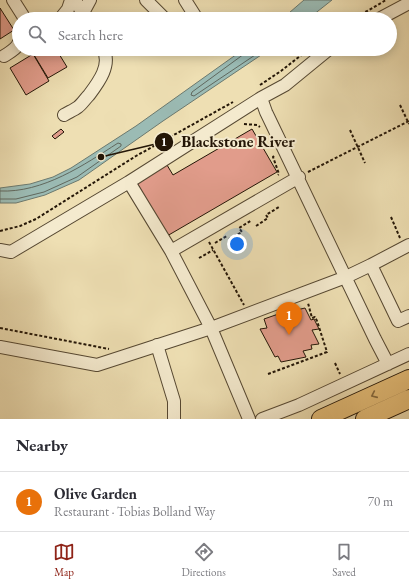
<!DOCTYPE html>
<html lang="en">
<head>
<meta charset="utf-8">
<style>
  :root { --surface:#fff; --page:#f2f2f3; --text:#2b2b33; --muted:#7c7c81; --line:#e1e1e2; --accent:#8f2418 }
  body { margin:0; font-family:"EB Garamond",serif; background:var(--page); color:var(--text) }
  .you { position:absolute; left:237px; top:244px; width:14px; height:14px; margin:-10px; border:3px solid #fff; border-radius:50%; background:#1a73e8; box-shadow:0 0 0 6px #1a73e833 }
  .badge { display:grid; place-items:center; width:26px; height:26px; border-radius:50%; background:var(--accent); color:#fff; font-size:13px; font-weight:700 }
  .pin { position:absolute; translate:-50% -33px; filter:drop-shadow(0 1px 2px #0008) }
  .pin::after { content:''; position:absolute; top:21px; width:14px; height:12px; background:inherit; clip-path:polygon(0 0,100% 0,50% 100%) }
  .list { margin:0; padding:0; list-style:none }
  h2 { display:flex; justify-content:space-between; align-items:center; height:52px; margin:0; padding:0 16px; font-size:17px }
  h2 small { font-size:13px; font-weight:400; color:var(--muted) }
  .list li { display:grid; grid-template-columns:26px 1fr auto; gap:12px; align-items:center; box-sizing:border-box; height:60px; padding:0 16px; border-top:1px solid var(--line) }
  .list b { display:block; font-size:15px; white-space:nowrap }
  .list p { margin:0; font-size:13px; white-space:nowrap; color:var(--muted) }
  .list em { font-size:13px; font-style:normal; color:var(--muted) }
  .icon { flex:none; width:22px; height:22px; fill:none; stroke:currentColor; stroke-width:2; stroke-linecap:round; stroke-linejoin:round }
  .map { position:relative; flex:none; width:409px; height:419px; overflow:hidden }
  .search { position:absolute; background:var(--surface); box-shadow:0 2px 10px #0003; left:12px; right:12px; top:12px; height:44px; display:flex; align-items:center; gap:10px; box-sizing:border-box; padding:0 14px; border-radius:22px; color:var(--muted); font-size:15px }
  .sheet { height:112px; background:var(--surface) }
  nav { display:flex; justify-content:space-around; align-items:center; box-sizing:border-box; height:56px; border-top:1px solid var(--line); background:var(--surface); font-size:11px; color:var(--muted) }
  nav a { display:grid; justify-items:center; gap:2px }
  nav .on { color:var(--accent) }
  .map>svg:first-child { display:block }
</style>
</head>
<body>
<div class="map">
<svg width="409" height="419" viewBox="0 0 409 419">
  <rect width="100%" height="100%" fill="#eedfb3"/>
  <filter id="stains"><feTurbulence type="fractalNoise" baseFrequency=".005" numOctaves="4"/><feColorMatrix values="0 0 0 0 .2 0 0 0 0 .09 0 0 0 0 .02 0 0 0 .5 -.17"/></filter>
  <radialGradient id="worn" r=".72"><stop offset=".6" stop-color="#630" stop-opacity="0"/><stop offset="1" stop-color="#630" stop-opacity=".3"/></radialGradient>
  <path fill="#9bbbb4" stroke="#6b796f" d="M304 0H332L308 19H282Z
    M244 49H270L163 121 79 180 45 195 16 203H0V188L30 184 53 177 71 168 136 126Z"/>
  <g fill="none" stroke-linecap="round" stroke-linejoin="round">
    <path stroke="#60685e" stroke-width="1" d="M246 49 244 54 192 92 191 95 194 96 264 49
      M0 191C43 193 84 165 118 143L121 144V146L77 177 44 192 16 199H0"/>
  </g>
  <path fill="#e19c8b" stroke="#241607" d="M0 8 14 30 0 39Z
    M33 49H56L67 67 48 78 31 50Z
    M33 54 49 81 26 95 10 68Z
    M61 129 64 132 55 139 52 136Z
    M252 129 277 172 167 236 137 183 167 165 173 175Z
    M305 308 311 320 314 319 319 329 312 330 319 344 311 345 312 349 303 351 306 357 281 362 278 356 275 357 260 329 267 328 264 319 287 311 288 312Z"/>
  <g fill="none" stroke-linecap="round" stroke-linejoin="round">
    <g stroke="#564832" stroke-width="14">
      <path id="minor" d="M13 0 25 19
        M75 0 86 19
        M146 0 165 19
        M185 0 197 19
        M83 13 90 0
        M60 19 68 9 71 0
        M379 19 409 3
        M4 56C10 52 17 49 19 42
        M261 98 266 112 375 339 388 364
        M64 115C69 112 74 110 78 107 82 104 85 99 89 95 98 83 112 65 103 49
        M129 182 261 98 285 85 329 49
        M0 250 11 252 129 182 171 251
        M371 265 409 245
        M157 345 174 401V419
        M0 347 97 365 211 328 171 251 299 177
        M249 419 211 328 346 277 371 265 398 321 409 316
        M262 419 299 405 409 354"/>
    </g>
    <g stroke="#241607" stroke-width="20">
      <path id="highway" d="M321 419 409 379
        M365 419 409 399"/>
    </g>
    <path stroke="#241607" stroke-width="2" stroke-dasharray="3 2" stroke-linecap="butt" d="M352 19 369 10 386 0
      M260 85 281 71 309 49
      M400 105 409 124
      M244 124 257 125 260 127
      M350 130 365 163
      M274 156 273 157 279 174 278 175
      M308 172 409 121
      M391 217 400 238
      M256 226 268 218 266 215 279 207
      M0 231 20 226 36 219 136 156 233 102
      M229 239 242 232 239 228 252 220
      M209 242 244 305
      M215 243 227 236
      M199 258 213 250
      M0 328 109 349
      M335 363 340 374
      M268 374 327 352 317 321 315 317 312 318 308 303"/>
    <use href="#minor" stroke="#f4eace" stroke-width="12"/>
    <use href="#highway" stroke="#e7c07a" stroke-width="18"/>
  </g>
  <defs><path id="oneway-chevron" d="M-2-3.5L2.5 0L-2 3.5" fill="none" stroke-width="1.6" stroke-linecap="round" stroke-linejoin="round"/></defs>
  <use stroke="#866b40" href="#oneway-chevron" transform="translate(374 395) rotate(156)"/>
  <path fill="none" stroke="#241607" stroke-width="1.5" d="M101 157L164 142"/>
  <g fill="#241607" stroke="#f4eace" stroke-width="1.5">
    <circle cx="101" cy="157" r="4"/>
    <circle cx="164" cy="142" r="10"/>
  </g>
  <g font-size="12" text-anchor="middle" font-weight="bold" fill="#fff">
    <text x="164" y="146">1</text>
  </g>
  <g font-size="16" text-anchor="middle" font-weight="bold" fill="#241607" stroke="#f4eace" stroke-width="4" stroke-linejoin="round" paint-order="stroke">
    <text x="238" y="147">Blackstone River</text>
  </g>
  <rect width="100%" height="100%" filter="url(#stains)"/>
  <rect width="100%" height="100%" fill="url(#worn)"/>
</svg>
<div class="you"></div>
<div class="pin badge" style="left:289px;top:335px;background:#e8710a">1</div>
<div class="search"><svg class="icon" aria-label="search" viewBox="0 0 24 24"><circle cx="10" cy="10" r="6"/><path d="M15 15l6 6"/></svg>Search here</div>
</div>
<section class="sheet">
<h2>Nearby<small></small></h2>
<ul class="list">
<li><span class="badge" style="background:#e8710a">1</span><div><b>Olive Garden</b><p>Restaurant · Tobias Bolland Way</p></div><em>70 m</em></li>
</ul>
</section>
<nav>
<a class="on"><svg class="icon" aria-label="map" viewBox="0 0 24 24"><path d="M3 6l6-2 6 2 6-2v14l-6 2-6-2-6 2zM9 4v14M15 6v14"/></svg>Map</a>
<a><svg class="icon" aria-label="directions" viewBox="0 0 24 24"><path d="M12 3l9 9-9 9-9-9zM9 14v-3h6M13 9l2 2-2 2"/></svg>Directions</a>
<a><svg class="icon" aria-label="saved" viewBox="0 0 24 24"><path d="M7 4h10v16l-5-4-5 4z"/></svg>Saved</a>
</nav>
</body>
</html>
